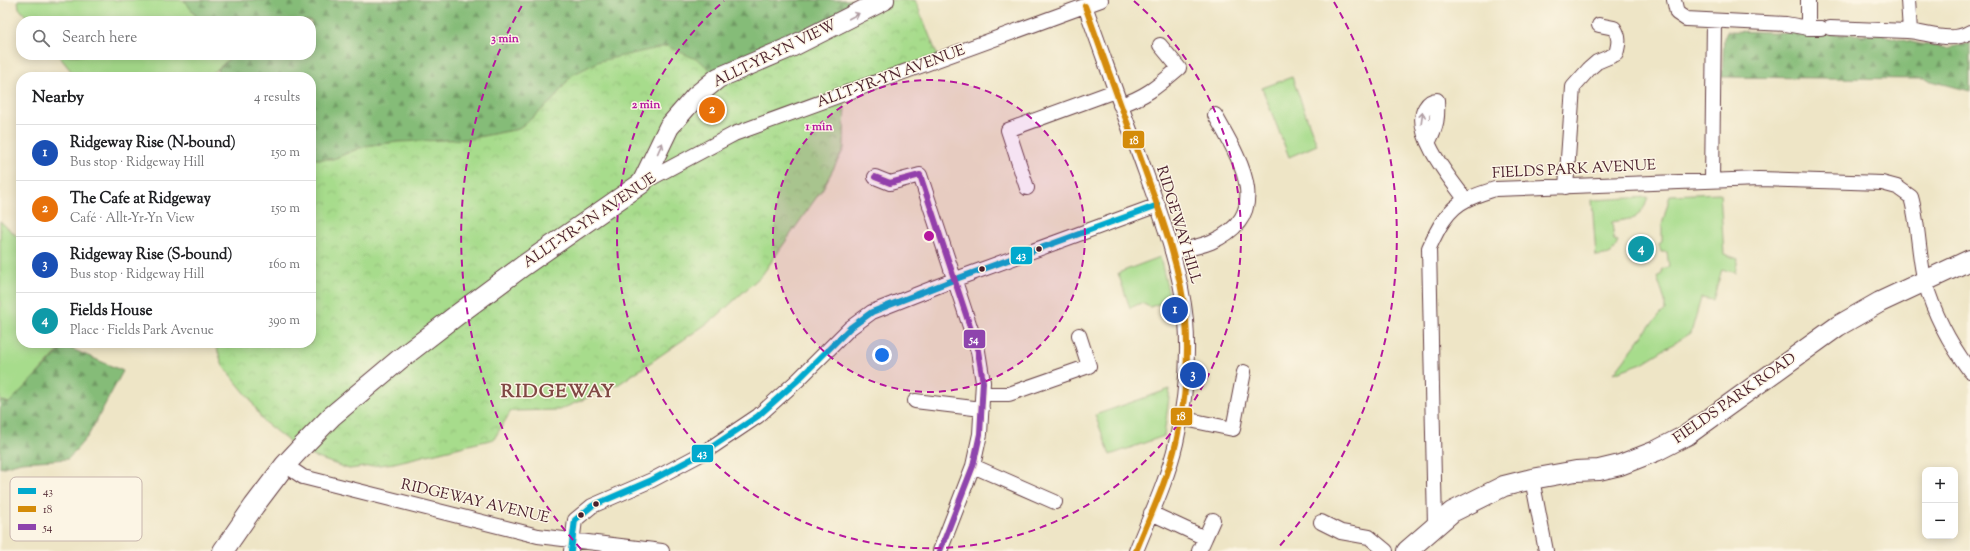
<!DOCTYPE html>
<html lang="en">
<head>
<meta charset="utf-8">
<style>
  :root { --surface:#fff; --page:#f6f6f6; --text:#202124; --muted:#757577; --line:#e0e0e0; --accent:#d93025 }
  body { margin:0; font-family:"Sorts Mill Goudy",serif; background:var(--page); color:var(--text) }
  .controls { position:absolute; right:12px; bottom:12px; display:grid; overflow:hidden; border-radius:8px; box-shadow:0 2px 10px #0003 }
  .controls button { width:36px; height:36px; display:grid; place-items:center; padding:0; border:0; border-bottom:1px solid var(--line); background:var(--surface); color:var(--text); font:20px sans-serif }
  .you { position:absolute; left:882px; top:355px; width:14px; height:14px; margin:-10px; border:3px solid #fff; border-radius:50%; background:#1a73e8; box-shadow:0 0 0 6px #1a73e833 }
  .badge { display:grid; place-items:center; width:26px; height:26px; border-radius:50%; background:var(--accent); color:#fff; font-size:13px; font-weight:700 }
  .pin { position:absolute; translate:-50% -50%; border:2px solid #fff; box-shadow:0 1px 4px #0006 }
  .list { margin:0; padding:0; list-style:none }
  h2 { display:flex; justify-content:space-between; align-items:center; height:52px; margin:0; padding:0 16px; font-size:17px }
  h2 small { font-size:13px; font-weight:400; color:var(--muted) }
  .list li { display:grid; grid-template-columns:26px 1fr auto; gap:12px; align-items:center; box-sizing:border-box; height:56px; padding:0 16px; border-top:1px solid var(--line) }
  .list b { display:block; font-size:15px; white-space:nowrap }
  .list p { margin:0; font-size:13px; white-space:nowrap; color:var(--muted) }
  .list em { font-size:13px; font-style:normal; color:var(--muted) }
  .icon { flex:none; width:22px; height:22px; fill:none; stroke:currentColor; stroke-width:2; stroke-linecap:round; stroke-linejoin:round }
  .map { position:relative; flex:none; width:1970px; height:551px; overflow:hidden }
  .search { position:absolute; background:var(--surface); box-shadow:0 2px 10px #0003; left:16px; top:16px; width:300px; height:44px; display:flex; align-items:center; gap:10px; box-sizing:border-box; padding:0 14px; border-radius:16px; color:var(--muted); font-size:15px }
  .panel { position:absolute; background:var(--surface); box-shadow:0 2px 10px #0003; left:16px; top:72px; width:300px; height:276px; border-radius:16px }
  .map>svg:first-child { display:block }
</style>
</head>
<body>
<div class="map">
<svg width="1970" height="551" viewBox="0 0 1970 551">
  <defs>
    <pattern id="forest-firs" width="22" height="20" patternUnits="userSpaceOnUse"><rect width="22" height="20" fill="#85bc78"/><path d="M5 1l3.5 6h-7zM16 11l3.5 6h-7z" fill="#6f9863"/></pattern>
    <pattern id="park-crowns" width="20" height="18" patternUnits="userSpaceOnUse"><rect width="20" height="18" fill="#a7dc8c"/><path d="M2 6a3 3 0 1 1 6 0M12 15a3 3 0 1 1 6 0" fill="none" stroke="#91bc79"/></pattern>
  </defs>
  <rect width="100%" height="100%" fill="#fcf5e5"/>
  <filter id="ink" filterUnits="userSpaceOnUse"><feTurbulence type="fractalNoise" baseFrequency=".025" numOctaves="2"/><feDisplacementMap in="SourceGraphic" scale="8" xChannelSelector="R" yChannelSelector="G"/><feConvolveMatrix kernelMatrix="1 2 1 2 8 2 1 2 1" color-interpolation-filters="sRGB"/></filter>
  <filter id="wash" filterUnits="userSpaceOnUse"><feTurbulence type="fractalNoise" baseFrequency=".012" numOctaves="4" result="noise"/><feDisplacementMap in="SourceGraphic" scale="16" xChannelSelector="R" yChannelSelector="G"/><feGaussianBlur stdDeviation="0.9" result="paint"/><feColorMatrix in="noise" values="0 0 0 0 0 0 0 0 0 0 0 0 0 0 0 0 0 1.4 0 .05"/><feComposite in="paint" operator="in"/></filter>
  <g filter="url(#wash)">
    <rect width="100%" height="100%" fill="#eee5c6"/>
    <path fill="#a7dc8c" stroke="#787e5c" d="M18 0H184L200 21H30L19 8Z
      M58 55H226L229 59 208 77H76Z
      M1292 77 1317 145 1289 157 1262 88Z
      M1720 193 1724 254 1738 259 1735 273 1722 269 1713 300 1701 298 1691 333 1642 363 1614 373 1652 323 1665 310V301L1657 277 1662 273V269L1669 267 1667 252H1661L1659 244 1662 242V225L1670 195Z
      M1648 197 1645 206 1635 218 1612 222 1614 240 1618 241C1614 254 1608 255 1596 256L1592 200Z
      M0 221 21 240V343H66L9 404 0 400Z
      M1160 257 1170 300 1150 307 1141 303 1130 308 1118 273Z
      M1170 389 1164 436 1110 455 1095 415Z"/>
    <path fill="url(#forest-firs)" stroke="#686e52" d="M184 0H884L718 78 572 75 552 101 519 129 468 139 398 142 365 146 333 159H311V77H222L217 70 229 59 226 55H311V21H200Z
      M1727 31 1882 35 1920 44 1947 48 1970 43V91L1924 79 1722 77 1724 38Z
      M65 346 123 371 88 436 68 459 21 462 0 468V400L9 403Z"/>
    <path fill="url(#park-crowns)" stroke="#787e5c" d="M884 0H915L939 59 845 94 844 149 823 188 762 275 715 318 619 384 559 410 511 411 494 439 394 463 349 469 298 451 297 448 263 421 250 399 223 366 215 343H311V159H333L365 146 398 142 468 139 519 129 552 101 572 75 600 61 667 46 700 61 719 78Z"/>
  </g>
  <g filter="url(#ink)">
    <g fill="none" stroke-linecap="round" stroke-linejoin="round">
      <g stroke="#633d42" stroke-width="16">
        <path id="street" d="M1674 0 1677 13 1686 19 1786 24 1808 28H1821
          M1808 0V28
          M1908 0 1910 31
          M1085 6C1103 55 1120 105 1139 154 1158 207 1180 263 1186 320 1189 360 1185 404 1176 443 1167 481 1150 516 1136 551
          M1830 28C1856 29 1881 30 1907 31 1927 32 1950 44 1970 32
          M1120 105C1146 97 1159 85 1179 68L1160 45
          M1429 141C1437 125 1438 118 1437 100 1431 100 1428 103 1425 108 1411 132 1451 180 1466 200
          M875 177 890 183 920 175 978 351 983 382 980 434 973 466 940 551
          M1712 180 1714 21
          M642 183 734 134 1101 0
          M1566 187 1573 87 1589 69 1597 62 1616 54C1619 43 1620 37 1614 28L1599 25
          M1027 188 1008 130 1115 91
          M1172 252C1185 249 1199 247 1211 242 1276 214 1239 158 1215 115
          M984 394H1009L1089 366 1079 335
          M915 401 982 409
          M1180 418 1233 429 1244 372
          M285 465 303 477 538 536 662 551
          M973 466 1055 502
          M1532 479 1546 551
          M1151 513 1205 538 1213 520
          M1321 522 1341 532 1369 537 1386 551
          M1435 526 1429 248C1437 230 1447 209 1466 200 1475 195 1486 192 1495 189L1759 179 1882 183 1897 187 1911 197C1919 225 1918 254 1925 282 1934 314 1950 344 1970 371
          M571 551 575 520 592 506 652 480 703 453 758 416 798 380 850 328 872 312 956 279 1158 205
          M1199 551 1205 538"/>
      </g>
      <g stroke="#633d42" stroke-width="22">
        <path id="secondary" d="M223 551 254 506 285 465 298 451 332 416 400 359 457 315 523 266 642 183 669 127 696 96 718 78 791 47 884 0
          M1407 551 1452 512 1504 486 1532 479 1576 471 1599 470 1620 465 1656 451 1687 435 1838 326 1880 302 1970 260"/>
      </g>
      <use href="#street" stroke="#fff" stroke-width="14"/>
      <use href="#secondary" stroke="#fff" stroke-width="20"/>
      <g stroke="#fcf5e5" stroke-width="9">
        <path id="bus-1" d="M571 551 575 520 592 506 652 480 703 453 758 416 798 380 850 328 872 312 956 279 1158 205"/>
      </g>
      <g stroke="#fcf5e5" stroke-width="9">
        <path id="bus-2" d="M1085 6C1103 55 1120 105 1139 154 1158 207 1180 263 1186 320 1189 360 1185 404 1176 443 1167 481 1150 516 1136 551"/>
      </g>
      <g stroke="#fcf5e5" stroke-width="9">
        <path id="bus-3" d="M875 177 890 183 920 175 978 351 983 382 980 434 973 466 940 551"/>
      </g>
      <use href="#bus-1" stroke="#00a9ce" stroke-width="6"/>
      <use href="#bus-2" stroke="#d48b09" stroke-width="6"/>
      <use href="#bus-3" stroke="#8e44ad" stroke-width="6"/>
    </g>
    <defs><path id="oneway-shaft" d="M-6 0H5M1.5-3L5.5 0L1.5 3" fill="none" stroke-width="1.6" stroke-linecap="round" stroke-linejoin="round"/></defs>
    <g stroke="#ae9aa0">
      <use href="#oneway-shaft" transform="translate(854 16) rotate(-28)"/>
      <use href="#oneway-shaft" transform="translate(1422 118) rotate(-82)"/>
      <use href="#oneway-shaft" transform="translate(660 148) rotate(-66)"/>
    </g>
  </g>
  <circle cx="929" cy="236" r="156" fill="#b5179e" fill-opacity=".12"/>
  <g fill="none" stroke="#b5179e" stroke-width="2" stroke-dasharray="7 5">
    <circle cx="929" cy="236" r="156"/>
    <path d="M1134 1A312 312 0 1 1 724 1"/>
    <path d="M581 549A468 468 0 0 1 524 2M1334 2A468 468 0 0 1 1277 549"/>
  </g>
  <g fill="#4a1f2b" stroke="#fcf5e5" stroke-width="1.5">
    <circle cx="1039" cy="249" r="3.5"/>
    <circle cx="982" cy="269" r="3.5"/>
    <circle cx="596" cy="504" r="3.5"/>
    <circle cx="581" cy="515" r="3.5"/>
  </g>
  <g text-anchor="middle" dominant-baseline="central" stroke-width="3" stroke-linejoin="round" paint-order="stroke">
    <g font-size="15" fill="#4a1f2b" stroke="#fcf5e5">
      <text transform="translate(775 54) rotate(-26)">ALLT-YR-YN VIEW</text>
      <text transform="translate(891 77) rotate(-20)">ALLT-YR-YN AVENUE</text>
      <text transform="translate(1574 170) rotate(-3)">FIELDS PARK AVENUE</text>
      <text transform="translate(590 221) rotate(-34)">ALLT-YR-YN AVENUE</text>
      <text transform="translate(1178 225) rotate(73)">RIDGEWAY HILL</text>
      <text transform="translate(1735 399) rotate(-35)">FIELDS PARK ROAD</text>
      <text transform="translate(475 502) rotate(13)">RIDGEWAY AVENUE</text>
    </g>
    <g font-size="19" font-weight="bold" letter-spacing="1" fill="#804844" stroke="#fcf5e5">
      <text x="558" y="392">RIDGEWAY</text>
    </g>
  </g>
  <rect x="10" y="477" width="132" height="64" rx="6" fill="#fcf5e5" stroke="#c7b5ad" stroke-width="1"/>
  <rect x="18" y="488" width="18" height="6" fill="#00a9ce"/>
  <rect x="18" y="506" width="18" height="6" fill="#d48b09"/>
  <rect x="18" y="524" width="18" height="6" fill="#8e44ad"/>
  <g font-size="11" fill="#4a1f2b">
    <text x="43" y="495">43</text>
    <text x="43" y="513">18</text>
    <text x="43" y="531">54</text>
  </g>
  <circle cx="929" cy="236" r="6" fill="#b5179e" stroke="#fcf5e5" stroke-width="2"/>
  <g font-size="12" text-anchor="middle" font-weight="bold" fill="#b5179e" stroke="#fcf5e5" stroke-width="3" stroke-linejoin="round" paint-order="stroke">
    <text x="505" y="42">3 min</text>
    <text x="646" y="108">2 min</text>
    <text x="819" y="130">1 min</text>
  </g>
  <g stroke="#fcf5e5" stroke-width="1.5">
    <rect x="1122" y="130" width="23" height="19" rx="4" fill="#d48b09"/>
    <rect x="1010" y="246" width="23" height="19" rx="4" fill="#00a9ce"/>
    <rect x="963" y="329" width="23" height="20" rx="4" fill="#8e44ad"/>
    <rect x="1170" y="407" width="23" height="19" rx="4" fill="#d48b09"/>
    <rect x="691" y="444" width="23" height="19" rx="4" fill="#00a9ce"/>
  </g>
  <g font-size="11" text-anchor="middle" font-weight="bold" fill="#fff">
    <text x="1134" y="144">18</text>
    <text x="1021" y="259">43</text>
    <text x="974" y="343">54</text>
    <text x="1181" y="420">18</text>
    <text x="702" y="457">43</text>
  </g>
</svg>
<div class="controls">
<button>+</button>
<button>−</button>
</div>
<div class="you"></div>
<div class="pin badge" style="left:1175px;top:310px;background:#1a4fb4">1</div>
<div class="pin badge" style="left:712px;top:110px;background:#e8710a">2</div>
<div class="pin badge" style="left:1193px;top:375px;background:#1a4fb4">3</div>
<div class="pin badge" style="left:1641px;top:249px;background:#0f9aa8">4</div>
<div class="search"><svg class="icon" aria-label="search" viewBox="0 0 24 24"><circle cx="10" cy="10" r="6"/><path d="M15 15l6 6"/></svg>Search here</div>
<section class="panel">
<h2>Nearby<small>4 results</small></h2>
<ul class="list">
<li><span class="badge" style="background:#1a4fb4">1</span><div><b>Ridgeway Rise (N-bound)</b><p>Bus stop · Ridgeway Hill</p></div><em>150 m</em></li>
<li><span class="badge" style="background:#e8710a">2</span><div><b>The Cafe at Ridgeway</b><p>Café · Allt-Yr-Yn View</p></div><em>150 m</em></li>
<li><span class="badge" style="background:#1a4fb4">3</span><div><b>Ridgeway Rise (S-bound)</b><p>Bus stop · Ridgeway Hill</p></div><em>160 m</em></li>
<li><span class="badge" style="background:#0f9aa8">4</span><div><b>Fields House</b><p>Place · Fields Park Avenue</p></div><em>390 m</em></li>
</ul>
</section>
</div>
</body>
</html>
